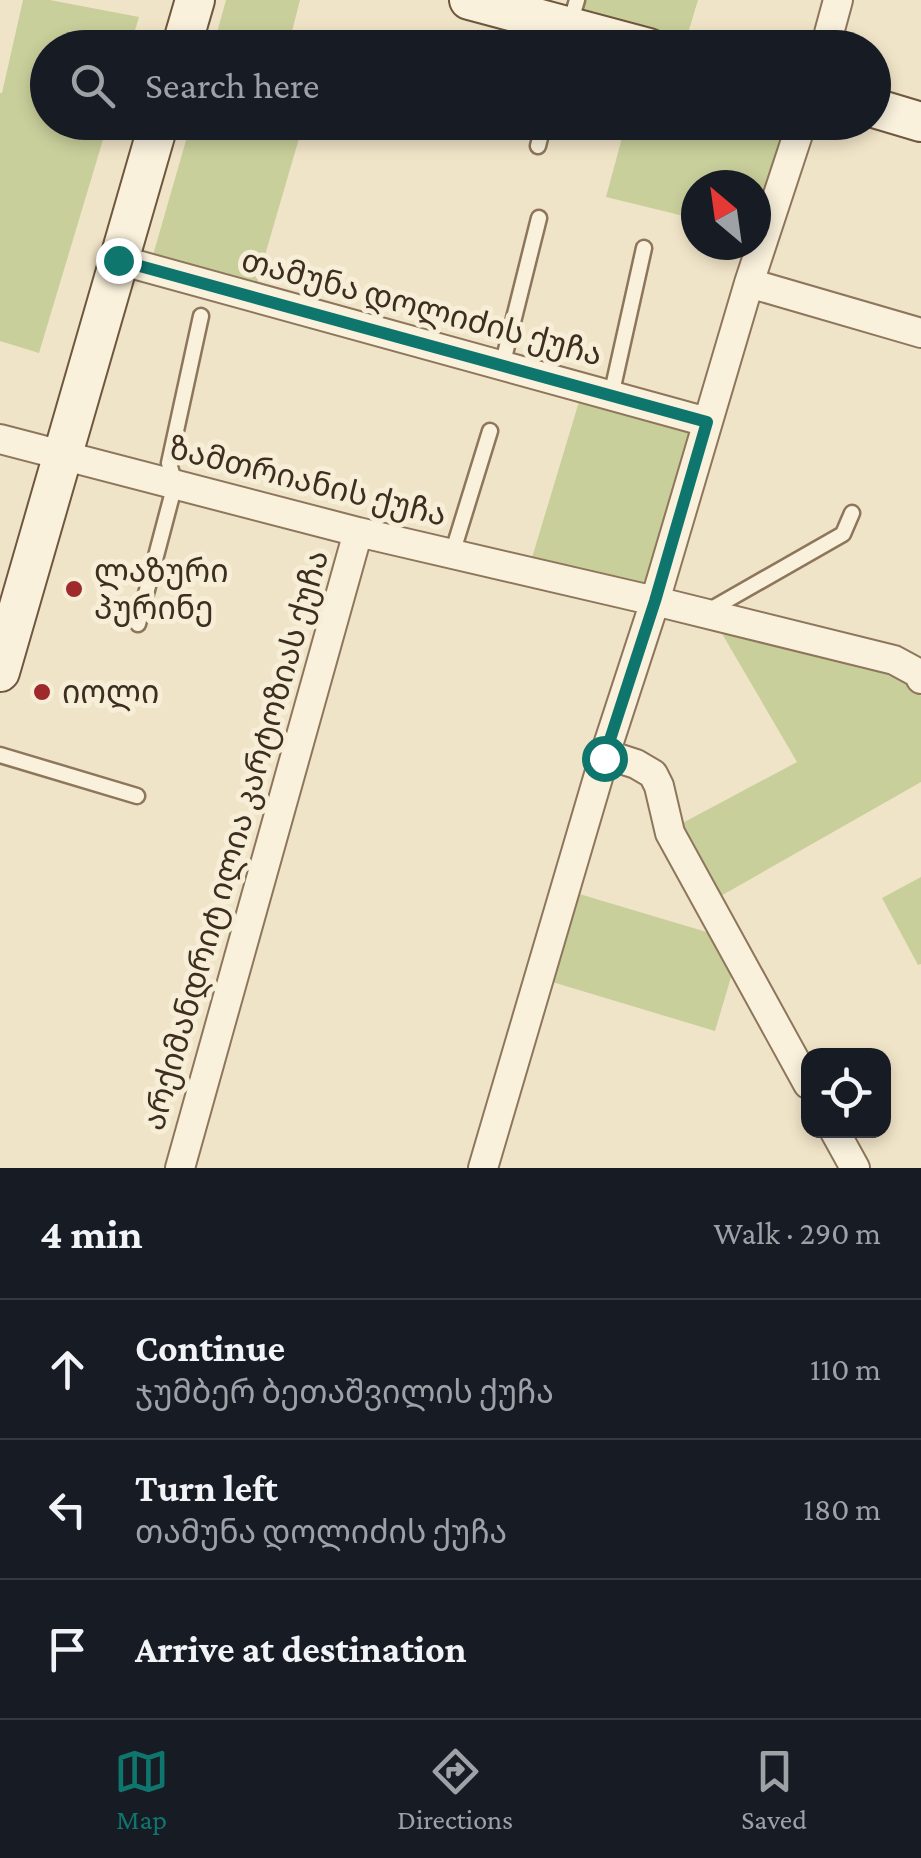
<!DOCTYPE html>
<html lang="en">
<head>
<meta charset="utf-8">
<style>
  :root { --surface:#171b24; --page:#242831; --text:#f1f3f6; --muted:#9ea1a6; --line:#363941; --accent:#0f766e }
  body { margin:0; font-family:"Crimson Pro","Noto Sans Georgian",serif; background:var(--page); color:var(--text) }
  .controls { position:absolute; right:30px; bottom:30px; display:grid; overflow:hidden; border-radius:20px; box-shadow:0 5px 15px #0003 }
  .controls button { width:90px; height:90px; display:grid; place-items:center; padding:0; border:0; border-bottom:2px solid var(--line); background:var(--surface); color:var(--text); font:50px sans-serif }
  .compass { position:absolute; left:681px; top:170px; width:90px; height:90px; border-radius:50%; background:var(--surface); box-shadow:0 5px 15px #0003; rotate:331deg }
  .stop { position:absolute; width:30px; height:30px; margin:-22px; border:8px solid #0f766e; border-radius:50%; background:#fff }
  .stop.end { background:#0f766e; border-color:#fff; box-shadow:0 2px 10px #0008 }
  .list { margin:0; padding:0; list-style:none }
  h2 { display:flex; justify-content:space-between; align-items:center; height:130px; margin:0; padding:0 40px; font-size:42px }
  h2 small { font-size:32px; font-weight:400; color:var(--muted) }
  .list li { display:grid; grid-template-columns:65px 1fr auto; gap:30px; align-items:center; box-sizing:border-box; height:140px; padding:0 40px; border-top:2px solid var(--line) }
  .list b { display:block; font-size:38px; white-space:nowrap }
  .list p { margin:0; font-size:32px; white-space:nowrap; color:var(--muted) }
  .list em { font-size:32px; font-style:normal; color:var(--muted) }
  .icon { flex:none; width:55px; height:55px; fill:none; stroke:currentColor; stroke-width:2; stroke-linecap:round; stroke-linejoin:round }
  .map { position:relative; flex:none; width:921px; height:1168px; overflow:hidden }
  .search { position:absolute; background:var(--surface); box-shadow:0 5px 15px #0003; left:30px; right:30px; top:30px; height:110px; display:flex; align-items:center; gap:25px; box-sizing:border-box; padding:0 35px; border-radius:55px; color:var(--muted); font-size:38px }
  .sheet { height:550px; background:var(--surface) }
  nav { display:flex; justify-content:space-around; align-items:center; box-sizing:border-box; height:140px; border-top:2px solid var(--line); background:var(--surface); font-size:28px; color:var(--muted) }
  nav a { display:grid; justify-items:center; gap:5px }
  nav .on { color:var(--accent) }
  .map>svg:first-child { display:block }
</style>
</head>
<body>
<div class="map">
<svg width="921" height="1168" viewBox="0 0 921 1168">
  <rect width="100%" height="100%" fill="#f0e4c8"/>
  <path fill="#c9cf9b" d="M23 0H50L139 17 130 47 48 48V122L108 123 39 353 0 341V93H2Z
    M226 0H300L288 47H213Z
    M570 0H698L685 43 567 9Z
    M191 123H263L300 135 256 286 153 255Z
    M626 123H789L756 217V185H696V219L606 197Z
    M581 395 694 428 645 587 531 561Z
    M721 632 909 674 921 696V782L719 897 677 826 797 762Z
    M921 877V964L918 965 882 898Z
    M576 893 720 936 734 967 715 1031 549 981Z"/>
  <g fill="none" stroke-linecap="round" stroke-linejoin="round">
    <g stroke="#8d765c" stroke-width="19">
      <path id="lane" d="M563 48 577 0
        M538 146 544 122
        M502 366 539 218
        M611 396 644 248
        M452 554 490 431
        M708 611 843 534 852 513
        M138 624 175 484 169 463 201 316
        M0 755 137 796"/>
    </g>
    <g stroke="#8d765c" stroke-width="32">
      <path id="street" d="M825 48 838 0
        M119 260 707 422
        M749 283 921 333
        M0 439 358 532 655 601 894 660 918 673 921 679
        M605 754 636 764 653 774 659 786 670 833 808 1084
        M834 1130 855 1168
        M180 1168 358 532
        M483 1168 605 754 655 601 749 283 802 122"/>
    </g>
    <g stroke="#6f573f" stroke-width="42">
      <path id="secondary" d="M469 0 649 48
        M181 48 195 0
        M874 108 921 122
        M0 672 159 122"/>
    </g>
    <use href="#lane" stroke="#faf1dc" stroke-width="14"/>
    <use href="#street" stroke="#faf1dc" stroke-width="28"/>
    <use href="#secondary" stroke="#faf1dc" stroke-width="38"/>
  </g>
  <g fill="none" stroke-linecap="round" stroke-linejoin="round">
    <path stroke="#0f766e" stroke-width="12" d="M118 260 707 422 655 601 604 758"/>
  </g>
  <g fill="#9e2a2b" stroke="#f7eed8" stroke-width="4">
    <circle cx="74" cy="589" r="10"/>
    <circle cx="42" cy="692" r="10"/>
  </g>
  <g text-anchor="middle" dominant-baseline="central" stroke-width="10" stroke-linejoin="round" paint-order="stroke">
    <g font-size="32" fill="#3d2e20" stroke="#f7eed8">
      <text transform="translate(422 307) rotate(15)">თამუნა დოლიძის ქუჩა</text>
      <text transform="translate(308 481) rotate(14)">ზამთრიანის ქუჩა</text>
      <text transform="translate(235 840) rotate(-74)">არქიმანდრიტ ილია კარტოზიას ქუჩა</text>
    </g>
    <g font-size="32" fill="#3d2e20" stroke="#f7eed8" text-anchor="start">
      <text x="94" y="571">ლაზური<tspan x="94" dy="37">პურინე</tspan></text>
      <text x="62" y="692">იოლი</text>
    </g>
  </g>
</svg>
<div class="controls">
<button><svg class="icon" aria-label="locate" viewBox="0 0 24 24"><circle cx="12" cy="12" r="6"/><path d="M12 2v4M12 18v4M2 12h4M18 12h4"/></svg></button>
</div>
<svg class="compass" viewBox="-18 -18 36 36"><path d="M0-13l5 13h-10z" fill="#e53935"/><path d="M0 13l5-13h-10z" fill="#9ea1a6"/></svg>
<div class="stop" style="left:604px;top:758px"></div>
<div class="stop end" style="left:118px;top:260px"></div>
<div class="search"><svg class="icon" aria-label="search" viewBox="0 0 24 24"><circle cx="10" cy="10" r="6"/><path d="M15 15l6 6"/></svg>Search here</div>
</div>
<section class="sheet">
<h2>4 min<small>Walk · 290 m</small></h2>
<ul class="list">
<li><svg class="icon" aria-label="ahead" viewBox="0 0 24 24"><path d="M12 20V5M6 11l6-6 6 6"/></svg><div><b>Continue</b><p>ჯუმბერ ბეთაშვილის ქუჩა</p></div><em>110 m</em></li>
<li><svg class="icon" aria-label="left" viewBox="0 0 24 24"><path d="M17 20v-9H6M10 6l-5 5 5 5"/></svg><div><b>Turn left</b><p>თამუნა დოლიძის ქუჩა</p></div><em>180 m</em></li>
<li><svg class="icon" aria-label="arrive" viewBox="0 0 24 24"><path d="M6 21V4h12l-3 4 3 4H6"/></svg><div><b>Arrive at destination</b></div></li>
</ul>
</section>
<nav>
<a class="on"><svg class="icon" aria-label="map" viewBox="0 0 24 24"><path d="M3 6l6-2 6 2 6-2v14l-6 2-6-2-6 2zM9 4v14M15 6v14"/></svg>Map</a>
<a><svg class="icon" aria-label="directions" viewBox="0 0 24 24"><path d="M12 3l9 9-9 9-9-9zM9 14v-3h6M13 9l2 2-2 2"/></svg>Directions</a>
<a><svg class="icon" aria-label="saved" viewBox="0 0 24 24"><path d="M7 4h10v16l-5-4-5 4z"/></svg>Saved</a>
</nav>
</body>
</html>
